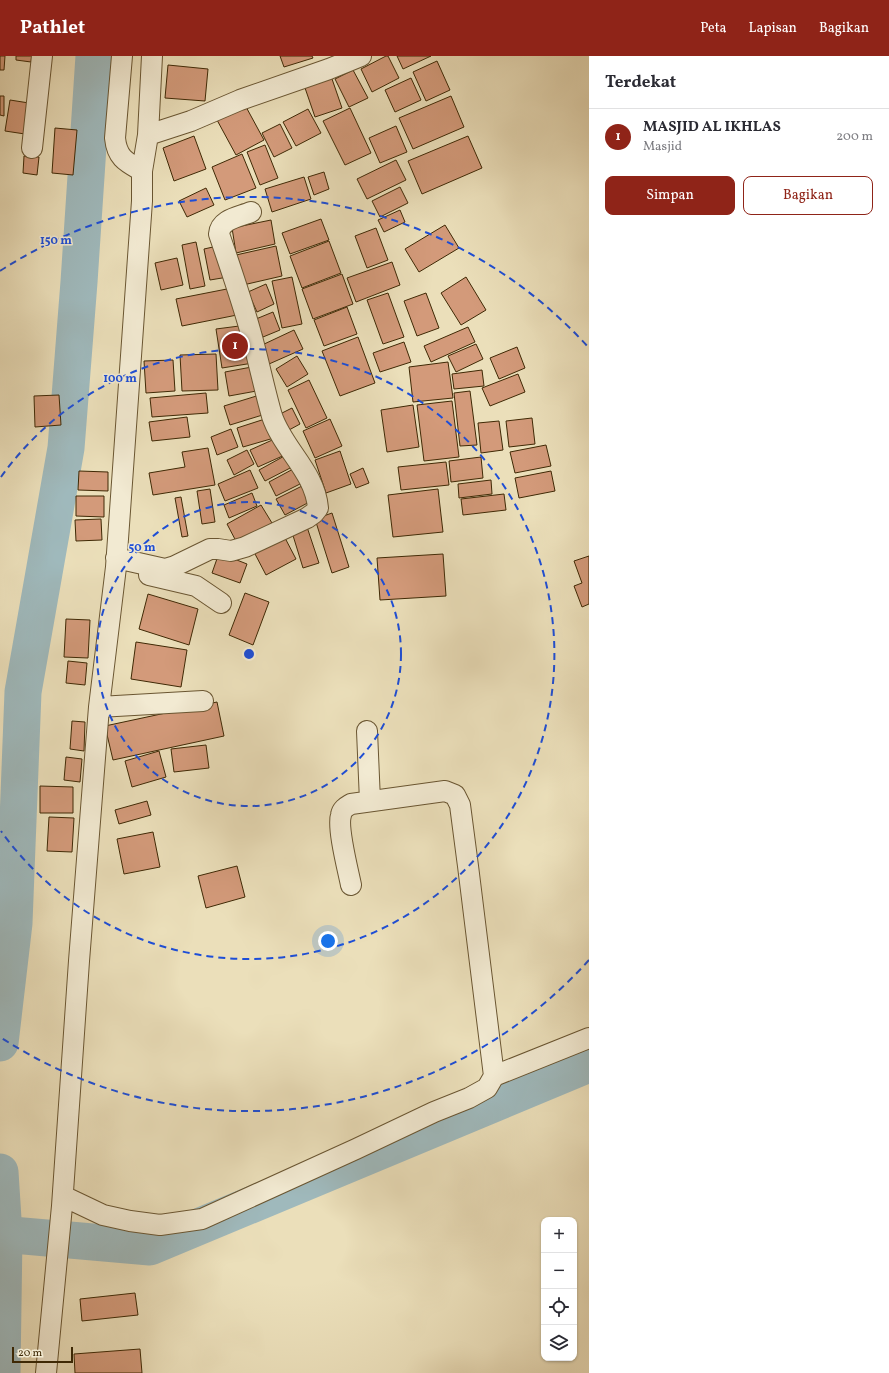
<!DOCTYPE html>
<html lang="id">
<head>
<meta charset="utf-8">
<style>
  :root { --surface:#fff; --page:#f7f7f7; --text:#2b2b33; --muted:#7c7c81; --line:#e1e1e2; --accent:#8f2418 }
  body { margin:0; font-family:Vollkorn,serif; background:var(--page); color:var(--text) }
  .controls { position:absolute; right:12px; bottom:12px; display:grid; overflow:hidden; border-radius:8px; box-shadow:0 1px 3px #0004 }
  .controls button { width:36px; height:36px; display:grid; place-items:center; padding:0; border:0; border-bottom:1px solid var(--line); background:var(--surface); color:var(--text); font:20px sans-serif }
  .scale { position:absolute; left:12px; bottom:10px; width:61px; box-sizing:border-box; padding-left:4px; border:2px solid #3f2905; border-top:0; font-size:11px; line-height:14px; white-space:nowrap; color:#3f2905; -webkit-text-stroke:3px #f2ead2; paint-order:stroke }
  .you { position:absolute; left:328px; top:885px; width:14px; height:14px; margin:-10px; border:3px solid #fff; border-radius:50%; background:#1a73e8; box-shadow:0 0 0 6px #1a73e833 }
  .badge { display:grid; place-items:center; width:26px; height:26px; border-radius:50%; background:var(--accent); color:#fff; font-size:13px; font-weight:700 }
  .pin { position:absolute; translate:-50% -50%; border:2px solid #fff; box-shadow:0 1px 4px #0006 }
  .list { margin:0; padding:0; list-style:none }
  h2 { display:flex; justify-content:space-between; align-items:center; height:52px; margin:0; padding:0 16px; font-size:17px }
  h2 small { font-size:13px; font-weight:400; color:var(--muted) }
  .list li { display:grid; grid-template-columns:26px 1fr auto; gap:12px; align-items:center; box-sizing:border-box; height:56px; padding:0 16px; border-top:1px solid var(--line) }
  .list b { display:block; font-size:15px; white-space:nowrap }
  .list p { margin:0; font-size:13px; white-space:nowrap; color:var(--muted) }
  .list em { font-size:13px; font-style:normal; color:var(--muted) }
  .actions { display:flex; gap:8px; padding:12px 16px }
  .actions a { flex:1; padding:9px 0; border:1px solid var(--accent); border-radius:8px; text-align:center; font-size:14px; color:var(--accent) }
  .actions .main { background:var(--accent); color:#fff }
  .icon { flex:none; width:22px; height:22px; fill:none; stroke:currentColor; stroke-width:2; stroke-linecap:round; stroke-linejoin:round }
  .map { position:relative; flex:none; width:589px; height:1317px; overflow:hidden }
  header { display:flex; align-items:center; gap:24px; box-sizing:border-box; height:56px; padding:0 20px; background:var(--accent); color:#fff }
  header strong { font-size:19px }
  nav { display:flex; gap:22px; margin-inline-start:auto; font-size:14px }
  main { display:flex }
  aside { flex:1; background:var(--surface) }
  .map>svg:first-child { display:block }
</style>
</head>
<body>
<header>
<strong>Pathlet</strong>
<nav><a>Peta</a><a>Lapisan</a><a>Bagikan</a></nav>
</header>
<main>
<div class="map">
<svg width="589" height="1317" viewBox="0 0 589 1317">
  <rect width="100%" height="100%" fill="#ebdfba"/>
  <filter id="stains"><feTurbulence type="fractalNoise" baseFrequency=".005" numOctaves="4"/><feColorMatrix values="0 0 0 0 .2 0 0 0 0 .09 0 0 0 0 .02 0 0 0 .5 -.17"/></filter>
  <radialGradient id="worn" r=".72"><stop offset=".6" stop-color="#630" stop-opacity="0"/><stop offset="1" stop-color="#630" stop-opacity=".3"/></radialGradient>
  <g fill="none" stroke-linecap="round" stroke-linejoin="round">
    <path stroke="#9fb9bc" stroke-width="37" d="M0 987 14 867 23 636 66 392 79 226 94 0
      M0 1116 4 1179 2 1317
      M0 1178 150 1191 589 1008"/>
  </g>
  <path fill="#d39a7a" stroke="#3f2905" d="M0 0H5L4 14H0Z
    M16 0H32L31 6 16 4Z
    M280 0H312L313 2 284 11Z
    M386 0H388L399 22 372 36 361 13Z
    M397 0H431L403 13Z
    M437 5 450 34 426 45 413 16Z
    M168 9 208 13 205 45 165 42Z
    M353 14 368 42 349 51 335 23Z
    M331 20 342 52 315 61 304 29Z
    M411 22 421 44 395 56 385 34Z
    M0 40H4V60L0 59Z
    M451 40 464 71 413 93 399 62Z
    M10 44 29 47 25 78 5 75Z
    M245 49 264 84 236 99 217 64Z
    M350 52 371 97 345 109 323 65Z
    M308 53 321 77 296 90 283 66Z
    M280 68 292 92 274 101 262 77Z
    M396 70 407 96 380 107 369 82Z
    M55 72 77 74 73 119 52 117Z
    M194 80 206 113 174 125 163 92Z
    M468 80 482 112 422 138 408 105Z
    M265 89 278 122 260 129 247 96Z
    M242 98 256 132 225 144 212 111Z
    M24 100 39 101 37 119 23 117Z
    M396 104 406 124 367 143 357 123Z
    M324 116 329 133 314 139 308 121Z
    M304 121 311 143 272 156 265 133Z
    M400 131 408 147 380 161 372 145Z
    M206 132 214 149 187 161 179 145Z
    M400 154 405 166 384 176 378 164Z
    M321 163 329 184 290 198 282 177Z
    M271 164 275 188 236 197 232 172Z
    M445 169 459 192 419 216 405 193Z
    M376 172 388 204 367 212 355 180Z
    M329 185 341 217 302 232 290 200Z
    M196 186 205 230 190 233 182 189Z
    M222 189 228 221 210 224 204 193Z
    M276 190 282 220 243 229 236 199Z
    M177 202 183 229 161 234 155 207Z
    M392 206 400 229 356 246 347 222Z
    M342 218 353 248 313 263 302 233Z
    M292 221 302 268 282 272 272 225Z
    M466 221 486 254 461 269 441 237Z
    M266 228 274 248 257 256 248 236Z
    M237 231 242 258 182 270 176 243Z
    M388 237 404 281 383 288 367 244Z
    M426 237 439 272 417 280 404 245Z
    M347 251 357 278 324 290 314 264Z
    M273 256 280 274 263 281 256 263Z
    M247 269 253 307 222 312 216 273Z
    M468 271 475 286 431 306 424 290Z
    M294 274 303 293 269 308 260 290Z
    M358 281 375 327 340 340 322 295Z
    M404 286 411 306 380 316 373 297Z
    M476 288 483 303 456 316 448 300Z
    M517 291 525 312 499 323 490 302Z
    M216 298 218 334 182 335 180 299Z
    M297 300 308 318 287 331 276 313Z
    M173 304 175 335 146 337 144 305Z
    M448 306 453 342 413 346 409 311Z
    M257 310 262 334 229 340 225 316Z
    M482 314 484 330 454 333 452 318Z
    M518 318 525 336 490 350 482 332Z
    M309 324 327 362 306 372 288 334Z
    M470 335 477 389 460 390 454 337Z
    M206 337 208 357 152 361 150 342Z
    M263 338 269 357 230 369 224 350Z
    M59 339 61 369 35 371 34 340Z
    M452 345 459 401 424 405 417 349Z
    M413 349 419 391 387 396 381 354Z
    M292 352 300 368 289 374 280 358Z
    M187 361 190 381 152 385 149 366Z
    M268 362 274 382 243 391 237 372Z
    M532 362 535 388 509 391 506 365Z
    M330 363 342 390 315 402 303 375Z
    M499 365 503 394 481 397 478 367Z
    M231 373 238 391 217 399 211 381Z
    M279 381 287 398 258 411 250 394Z
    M546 389 551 410 515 417 510 396Z
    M208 392 215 429 153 439 149 417 185 411 182 396Z
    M247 394 254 408 234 419 227 404Z
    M340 395 351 428 326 437 315 404Z
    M288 398 294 410 265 425 259 414Z
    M481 401 483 422 451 426 449 405Z
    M446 406 449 429 401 434 398 411Z
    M295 412 302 427 276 440 269 426Z
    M363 412 369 427 356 432 350 418Z
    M250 414 258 432 225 445 218 428Z
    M79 415 108 416V435L78 434Z
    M551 415 555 435 519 442 515 422Z
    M491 424 492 438 459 442 458 428Z
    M306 428 315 443 285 459 276 443Z
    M210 433 215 466 202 468 197 435Z
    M438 433 443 476 393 481 388 439Z
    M252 437 257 450 229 462 224 449Z
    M504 438 506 454 463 459 461 443Z
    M76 440H104V461L76 460Z
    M181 441 188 480 182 481 175 442Z
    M261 449 272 467 237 487 227 468Z
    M332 457 349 511 332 517 315 463Z
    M101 463 102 484 76 485 75 464Z
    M306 468 319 507 303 512 291 473Z
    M284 480 296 503 266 519 254 496Z
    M219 497 247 508 240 527 212 517Z
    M443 498 446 540 380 544 377 502Z
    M589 500V548L582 551 574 530 582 527 574 505Z
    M245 537 269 546 253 589 229 579Z
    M148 538 198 553 189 589 139 573Z
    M66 563 90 564 88 602 64 601Z
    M136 586 187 594 181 631 131 623Z
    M68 605 87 607 85 629 66 627Z
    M217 646 224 680 113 704 105 670Z
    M72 665 85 666 84 695 70 693Z
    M206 689 209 712 174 716 171 693Z
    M159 695 166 721 132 731 125 705Z
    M66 701 82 703 80 726 64 724Z
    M40 730 73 731V757H40Z
    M147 745 151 759 119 768 115 754Z
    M49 761 74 762 72 796 47 795Z
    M153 776 160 811 124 818 117 783Z
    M237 810 245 841 206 852 198 820Z
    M135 1237 138 1259 82 1265 80 1243Z
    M140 1293 142 1317H75L74 1298Z"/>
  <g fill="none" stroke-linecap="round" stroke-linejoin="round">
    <g stroke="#6a5632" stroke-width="22">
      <path id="minor" d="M122 0 115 82C117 102 126 106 142 115
        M148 79 191 65 240 44 329 13 361 0
        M32 92 42 0
        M116 502 165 513 175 510 210 493H218L231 495 245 491 307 462 314 457 318 452C315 416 283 393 272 360 264 332 258 302 250 274 241 242 230 210 219 178 220 163 239 161 251 156
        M149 519 196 530 221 547
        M99 651 203 645
        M367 675 370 745
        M494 1020 589 982
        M63 1140 103 1159 130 1165 160 1169 202 1163 356 1093 434 1056 469 1042 487 1032 494 1020 468 810 460 749 455 739 445 735 351 748C346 751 342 753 341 759 337 772 348 814 351 829
        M46 1317 62 1150 79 905 99 651 116 511 142 145V115L148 79 152 0"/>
    </g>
    <use href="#minor" stroke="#f2ead2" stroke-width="20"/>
  </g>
  <g fill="none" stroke="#1d4ed8" stroke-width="2" stroke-dasharray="7 5">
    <circle cx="249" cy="598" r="152"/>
    <path d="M1 421A305 305 0 1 1 1 775"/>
    <path d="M589 904A457 457 0 0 1 0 981M0 215A457 457 0 0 1 589 292"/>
  </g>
  <circle cx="249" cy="598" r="6" fill="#1d4ed8" stroke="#f2ead2" stroke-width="2"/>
  <g font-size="12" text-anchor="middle" font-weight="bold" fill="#1d4ed8" stroke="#f2ead2" stroke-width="3" stroke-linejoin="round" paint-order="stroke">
    <text x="56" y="188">150 m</text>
    <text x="120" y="326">100 m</text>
    <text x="142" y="495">50 m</text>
  </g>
  <rect width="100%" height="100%" filter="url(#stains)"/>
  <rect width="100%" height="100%" fill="url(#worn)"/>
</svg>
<div class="controls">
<button>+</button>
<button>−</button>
<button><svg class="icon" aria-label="locate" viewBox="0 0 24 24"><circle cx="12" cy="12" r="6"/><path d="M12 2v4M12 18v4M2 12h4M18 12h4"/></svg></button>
<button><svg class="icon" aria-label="layers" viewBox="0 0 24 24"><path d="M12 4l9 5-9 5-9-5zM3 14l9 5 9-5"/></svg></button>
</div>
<div class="scale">20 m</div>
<div class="you"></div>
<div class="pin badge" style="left:235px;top:290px">1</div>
</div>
<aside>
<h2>Terdekat<small></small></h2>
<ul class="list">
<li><span class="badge">1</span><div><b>MASJID AL IKHLAS</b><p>Masjid</p></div><em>200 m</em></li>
</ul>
<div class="actions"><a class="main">Simpan</a><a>Bagikan</a></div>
</aside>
</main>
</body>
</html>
